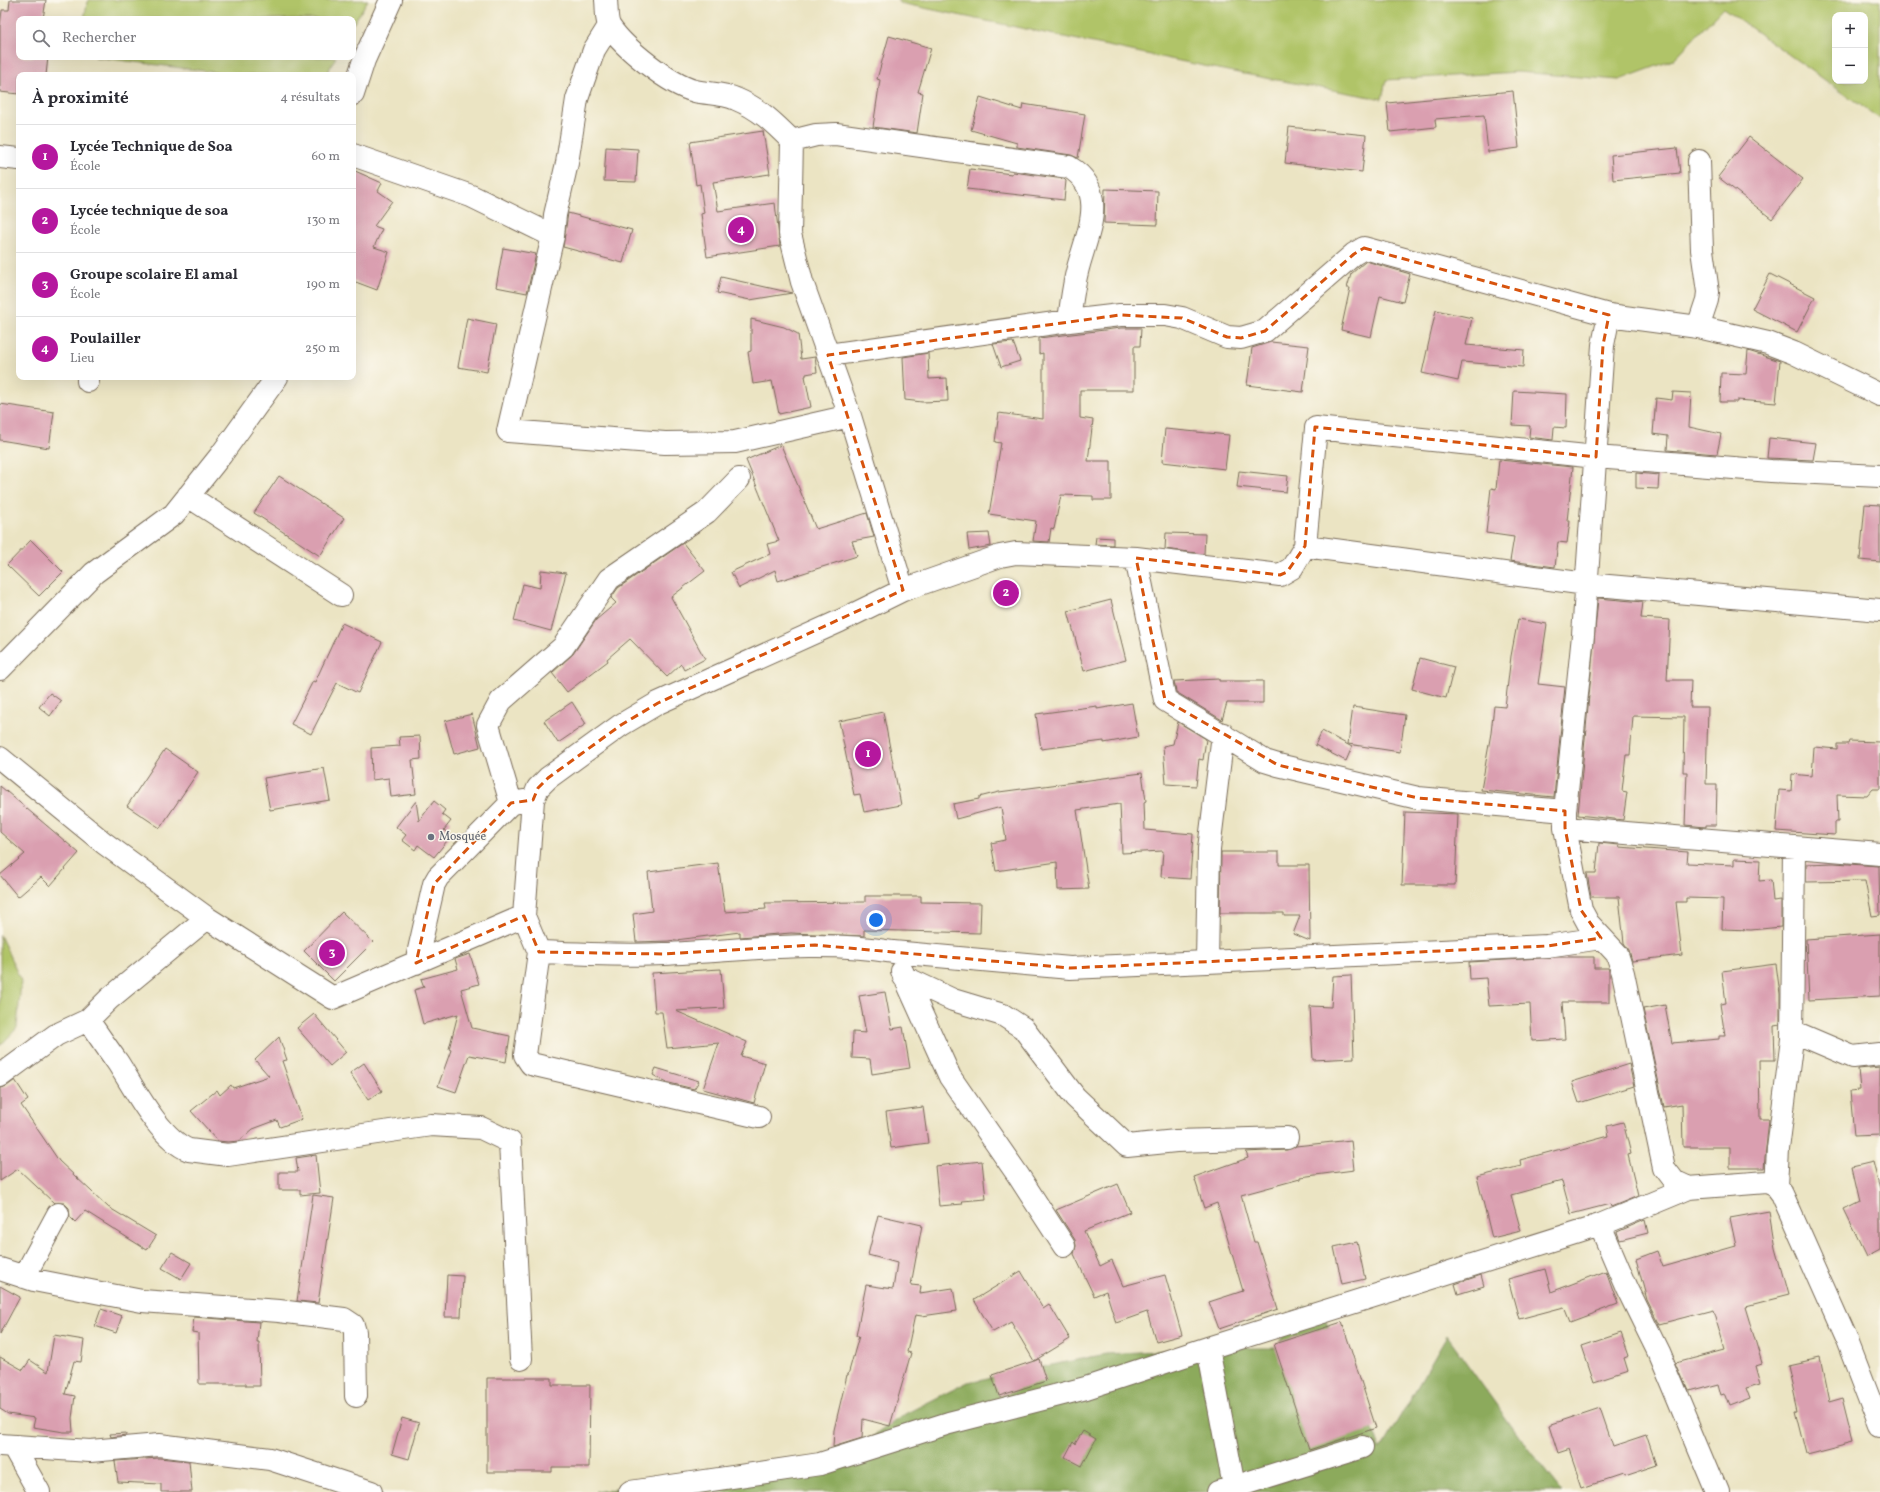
<!DOCTYPE html>
<html lang="fr">
<head>
<meta charset="utf-8">
<style>
  :root { --surface:#fff; --page:#f2f2f3; --text:#2b2b33; --muted:#7c7c81; --line:#e1e1e2; --accent:#b5179e }
  body { margin:0; font-family:Vollkorn,serif; background:var(--page); color:var(--text) }
  .controls { position:absolute; right:12px; top:12px; display:grid; overflow:hidden; border-radius:8px; box-shadow:0 4px 16px #0002 }
  .controls button { width:36px; height:36px; display:grid; place-items:center; padding:0; border:0; border-bottom:1px solid var(--line); background:var(--surface); color:var(--text); font:20px sans-serif }
  .you { position:absolute; left:876px; top:920px; width:14px; height:14px; margin:-10px; border:3px solid #fff; border-radius:50%; background:#1a73e8; box-shadow:0 0 0 6px #1a73e833 }
  .badge { display:grid; place-items:center; width:26px; height:26px; border-radius:50%; background:var(--accent); color:#fff; font-size:13px; font-weight:700 }
  .pin { position:absolute; translate:-50% -50%; border:2px solid #fff; box-shadow:0 1px 4px #0006 }
  .list { margin:0; padding:0; list-style:none }
  h2 { display:flex; justify-content:space-between; align-items:center; height:52px; margin:0; padding:0 16px; font-size:17px }
  h2 small { font-size:13px; font-weight:400; color:var(--muted) }
  .list li { display:grid; grid-template-columns:26px 1fr auto; gap:12px; align-items:center; box-sizing:border-box; height:64px; padding:0 16px; border-top:1px solid var(--line) }
  .list b { display:block; font-size:15px; white-space:nowrap }
  .list p { margin:0; font-size:13px; white-space:nowrap; color:var(--muted) }
  .list em { font-size:13px; font-style:normal; color:var(--muted) }
  .icon { flex:none; width:22px; height:22px; fill:none; stroke:currentColor; stroke-width:2; stroke-linecap:round; stroke-linejoin:round }
  .map { position:relative; flex:none; width:1880px; height:1492px; overflow:hidden }
  .search { position:absolute; background:var(--surface); box-shadow:0 4px 16px #0002; left:16px; top:16px; width:340px; height:44px; display:flex; align-items:center; gap:10px; box-sizing:border-box; padding:0 14px; border-radius:8px; color:var(--muted); font-size:15px }
  .panel { position:absolute; background:var(--surface); box-shadow:0 4px 16px #0002; left:16px; top:72px; width:340px; height:308px; border-radius:8px }
  .map>svg:first-child { display:block }
</style>
</head>
<body>
<div class="map">
<svg width="1880" height="1492" viewBox="0 0 1880 1492">
  <rect width="100%" height="100%" fill="#fbf7ec"/>
  <filter id="ink" filterUnits="userSpaceOnUse"><feTurbulence type="fractalNoise" baseFrequency=".025" numOctaves="2"/><feDisplacementMap in="SourceGraphic" scale="8" xChannelSelector="R" yChannelSelector="G"/><feConvolveMatrix kernelMatrix="1 2 1 2 8 2 1 2 1" color-interpolation-filters="sRGB"/></filter>
  <filter id="wash" filterUnits="userSpaceOnUse"><feTurbulence type="fractalNoise" baseFrequency=".012" numOctaves="4" result="noise"/><feDisplacementMap in="SourceGraphic" scale="16" xChannelSelector="R" yChannelSelector="G"/><feGaussianBlur stdDeviation="0.9" result="paint"/><feColorMatrix in="noise" values="0 0 0 0 0 0 0 0 0 0 0 0 0 0 0 0 0 1.4 0 .05"/><feComposite in="paint" operator="in"/></filter>
  <g filter="url(#wash)">
    <rect width="100%" height="100%" fill="#ebe4c3"/>
    <path fill="#b0c468" stroke="#767743" fill-rule="evenodd" d="M88 0H368L353 24V19H84Z
      M897 0H1880V119L1723 8 1673 60 1619 80 1517 72 1386 80 1382 99 1233 72 900 3ZM1835 15H1865V81H1835Z
      M95 57H336L326 75H237Z
      M0 935 21 981 17 1028 0 1046Z"/>
    <path fill="#8caa5c" stroke="#646a3d" d="M1305 1306 1323 1313 1381 1449 1447 1336 1528 1449 1562 1492H595L846 1455 905 1414 968 1382 1106 1354 1208 1348H1276Z"/>
    <g id="blocks">
      <path fill="#da9fb0" d="M10 0H46L43 19H19V57H48L46 75H19V94L0 92V26L2 10H9Z
        M889 36 931 48 918 92 923 93 917 133 873 127 880 80 877 79Z
        M1513 91 1519 148 1488 152 1484 115 1435 119 1436 127 1390 132 1387 103Z
        M980 97 1022 110 1023 104 1085 114 1078 158 1071 155 1017 147V143L971 130Z
        M1289 127 1366 135 1362 172 1285 163Z
        M763 131 770 174 713 182 718 211 775 203 780 246 707 257 701 214 704 213 700 184 696 185 690 142Z
        M1749 137 1803 179 1772 219 1718 177Z
        M606 147 638 149 636 182 604 181Z
        M1677 148 1680 173 1613 180 1611 155Z
        M970 169 1012 174 1013 172 1064 179 1066 181 1064 200 967 189Z
        M353 170 382 183 378 191 392 201 374 226 382 229 374 247 389 252 377 290 353 281Z
        M1105 189 1158 191 1157 225 1104 223Z
        M568 213 632 230 623 263 563 247Z
        M503 248 536 254 527 293 496 287Z
        M1366 261 1410 274 1403 302 1380 296 1371 337 1341 330 1350 288H1347L1351 274Z
        M1770 274 1815 297 1797 332 1752 309Z
        M721 277 792 293 750 300 717 293Z
        M1436 310 1472 318 1466 345 1524 350 1523 367 1462 362 1458 381 1422 373Z
        M467 318 496 324 487 372 458 367Z
        M751 319 784 327 798 334 801 359 815 357 817 372 806 374V376H805L811 407 779 414 772 381 753 384 748 352 751 351Z
        M1121 328H1141L1140 346H1134V390H1080V418L1093 420 1088 461H1111V500H1093V496L1061 495 1054 529 1051 528 1049 542 1033 541 1036 521 989 514 1001 443 995 442 999 413 1043 419V353L1039 354V338Z
        M1013 342 1020 361 1001 367 993 344Z
        M1271 342 1309 346 1303 392 1247 385 1252 348Z
        M1748 351 1780 361 1776 403 1737 400V402H1720L1721 373 1746 374Z
        M928 353 929 379 947 378 948 401 922 402 905 400 903 357Z
        M1514 391 1567 394 1566 428 1554 427 1553 440 1529 437 1530 426 1512 425Z
        M1673 392 1691 393 1689 427 1721 434 1717 454 1667 450 1668 436 1653 434 1656 398 1672 400Z
        M0 404 54 412 49 448 0 440Z
        M1165 429 1229 435 1225 469 1162 462Z
        M1769 438 1816 443 1813 460 1767 458Z
        M781 445 816 529 867 513 874 537 852 541 857 556 778 581 775 570 739 588 731 572 770 554 767 544 779 541 746 460Z
        M1499 460 1573 467 1567 521H1570L1567 543 1558 542 1555 567 1510 561 1514 537 1486 533 1491 488 1496 489Z
        M1239 471 1288 476 1286 492 1237 487Z
        M1636 473 1659 475 1658 489 1636 488Z
        M279 476 344 518 320 556 254 513Z
        M1865 504 1880 505V562L1860 560Z
        M989 533 991 546 969 550 967 534Z
        M1166 533 1205 534 1204 554 1165 549Z
        M1096 537 1113 538V545L1095 544Z
        M31 540 63 572 39 596 7 565Z
        M683 543 705 571 671 597 705 659 684 670 681 664 667 677 630 639 607 659 608 661 567 692 552 673 573 654 596 620 616 603 611 598 618 588Z
        M541 570 566 573 551 631 514 621 523 584 540 588Z
        M1598 598 1643 602 1641 618 1670 620 1667 680H1691L1690 707H1708L1706 784H1717L1716 825H1706V827L1685 825 1687 772H1683L1684 717 1633 716 1630 755H1626L1622 791 1627 792 1623 820 1578 815Z
        M1111 600 1126 660 1084 671 1068 611Z
        M1518 619 1547 624 1538 684 1565 687 1554 797 1481 790 1491 733 1494 706 1505 707 1511 656Z
        M342 623 382 642 358 693 337 683 311 734 291 724 313 681 315 682Z
        M1420 658 1454 667 1446 698 1412 689Z
        M1219 679V681H1263V703H1227L1222 720 1176 692 1174 681Z
        M50 693 61 701 50 716 39 707Z
        M572 702 586 724 558 743 544 721Z
        M1132 703 1138 737 1104 743V741L1041 749 1036 714 1097 706V709Z
        M1353 707 1405 715 1400 752 1348 744Z
        M883 712 901 805 864 812 860 794 854 795 839 721Z
        M472 714 480 747 454 754 445 721Z
        M1178 722 1206 739 1203 760 1199 759 1196 786 1166 784 1163 746 1173 744Z
        M1322 731 1352 747 1346 761 1315 745Z
        M420 736 421 759 412 760 416 794 391 797 389 778 372 780 371 748 400 746 399 737Z
        M1849 741 1880 742V789H1873L1867 796 1837 795 1838 822H1835V835L1776 831 1779 790 1791 791 1792 774 1812 776 1814 747 1837 749V744H1848Z
        M165 749 198 772 160 828 127 806Z
        M324 768 330 800 270 810 264 778Z
        M1142 773 1146 801 1144 802 1145 830 1193 834 1190 879 1161 877 1163 851 1122 853 1120 804 1077 810 1089 889 1058 890 1057 862 996 871 991 843 1006 840 1001 807 956 819 953 804 979 799V797L999 792Z
        M0 786 79 853 50 886 41 877 18 897 0 875 25 854 0 832Z
        M416 801 419 821 434 801 445 810 442 814 451 821 444 830 451 836 434 857 418 845 415 850 402 840 406 835 396 827Z
        M1405 812 1458 814 1455 885H1402Z
        M1599 843 1619 845V847L1688 852 1687 863 1734 865V859L1760 860 1759 881 1771 880 1773 901 1781 900V927L1751 930 1722 929 1723 899 1686 898V902H1676L1682 955 1632 961 1629 950 1624 943 1619 897H1591L1587 873H1596Z
        M1221 852H1279V865H1309L1310 941 1293 934 1300 916H1284V913H1220Z
        M718 863 725 912 766 909 765 903 865 902V896H921V902L981 903 980 933 864 930V936L791 933 740 937V932L668 941 636 942 633 914 652 911 648 872Z
        M1834 863 1879 866 1880 915 1872 916 1865 881 1806 882V864Z
        M342 912 373 942 334 981 304 951Z
        M1880 934V996L1809 1000 1806 939Z
        M470 954 479 984 461 989 472 1028 510 1036 506 1062 469 1055 456 1092 438 1086 451 1050 449 1049 458 1014 423 1024 414 990 424 987 421 979 458 969 455 959Z
        M1559 957H1594V968H1608L1609 970V1002H1562L1565 1039 1532 1041 1530 1004 1489 1006 1486 978 1470 979 1469 962Z
        M1776 964 1780 994V1025L1774 1026 1775 1060H1759L1760 1119H1769L1764 1168H1730V1147H1683L1682 1104 1664 1107 1643 1009 1665 1005 1672 1043 1719 1039V1036H1725L1720 1004 1726 1003 1722 971Z
        M721 969 724 1008 676 1011 747 1042 741 1056 765 1063 754 1103 703 1089 719 1043 667 1048 662 1012H655L652 973Z
        M1351 975 1354 1058 1313 1060 1310 1006 1331 1007 1333 976Z
        M885 992 892 1029 903 1027 910 1068 872 1074 870 1059 852 1058 853 1032 866 1033 859 996Z
        M314 1014 346 1052 330 1066 297 1028Z
        M279 1037 287 1060 282 1061 302 1119 280 1127 277 1120 253 1129 239 1141 228 1142 218 1141 191 1111 217 1090 220 1095 231 1085 233 1088 269 1076 255 1060Z
        M364 1063 382 1091 368 1100 350 1073Z
        M1629 1064 1634 1086 1579 1103 1572 1082Z
        M1880 1067V1135L1854 1136 1850 1091 1860 1090 1858 1069Z
        M656 1068 699 1081 694 1089 665 1082 653 1075Z
        M15 1080 28 1100 21 1105 59 1161 108 1207 156 1236 147 1250 85 1211 75 1222 70 1217 69 1208 64 1203H54L18 1169 0 1181V1088L7 1086Z
        M923 1107 928 1143 891 1148 886 1112Z
        M1623 1122 1631 1154 1628 1155 1638 1196 1611 1207 1610 1204 1571 1214 1562 1181 1511 1195 1521 1231 1492 1238 1477 1177 1521 1166 1520 1160 1609 1136 1607 1126Z
        M1351 1140 1354 1170 1300 1177V1179L1241 1195 1254 1242H1257L1278 1309 1219 1329 1209 1302 1243 1291 1217 1203 1204 1208 1194 1177 1248 1158 1246 1152 1287 1150 1296 1146Z
        M316 1155 320 1193 300 1195V1190H279V1172H298L296 1158Z
        M982 1161 986 1199 962 1201 963 1204 939 1206 935 1166Z
        M1873 1162 1880 1190V1250L1867 1257 1844 1210 1860 1202 1852 1167Z
        M1118 1184 1130 1212 1084 1231 1100 1266 1112 1260 1123 1286 1165 1275 1182 1335 1156 1342 1147 1312 1116 1323 1106 1291 1094 1296 1074 1254 1076 1246 1075 1240 1056 1210Z
        M313 1195 334 1198 318 1303 297 1301Z
        M1769 1211 1775 1248 1788 1296 1745 1307 1762 1363 1756 1365 1761 1383 1746 1387 1750 1398 1729 1406 1724 1393 1721 1394 1718 1383 1688 1391 1676 1363 1725 1350 1713 1310 1659 1324 1647 1300 1636 1259 1657 1251 1663 1267 1736 1246 1730 1218Z
        M878 1215 922 1225 911 1285 921 1286 920 1293 953 1288 957 1311 922 1316 915 1315 907 1352 911 1353 890 1426 863 1419 862 1438 833 1447 834 1430 847 1375H848L859 1336H856L866 1285 893 1289 897 1263 868 1255Z
        M1645 1220 1648 1233 1620 1240 1617 1232Z
        M1357 1242 1365 1279 1342 1284 1334 1247Z
        M172 1252 191 1263 181 1279 162 1268Z
        M1545 1269 1551 1292 1606 1271 1618 1304 1570 1322 1564 1307 1519 1319 1508 1279Z
        M1021 1271 1043 1308 1049 1304 1070 1339 1034 1361 1039 1359 1046 1381 999 1396 992 1375 1034 1361 1011 1322 993 1332 974 1300Z
        M447 1275 463 1276 461 1317H445Z
        M1481 1275 1484 1286 1458 1294 1455 1284Z
        M0 1286 20 1297 0 1334Z
        M101 1309 122 1316 116 1333 95 1326Z
        M194 1317 259 1322 257 1342H259L260 1386H246V1384H199L198 1333 192 1332Z
        M1342 1322 1376 1428 1309 1450 1274 1344Z
        M1621 1333 1629 1356 1624 1358 1628 1371 1594 1382 1582 1346Z
        M54 1335 84 1340 81 1362 74 1361 65 1394 75 1396 72 1418 73 1432H64L33 1427 35 1418 8 1414 0 1409V1357L23 1370 30 1360 48 1372Z
        M1820 1358 1829 1402 1843 1398 1854 1442 1807 1454 1796 1410H1798L1788 1365Z
        M487 1378H552V1385H590L589 1467H552V1472H487Z
        M1600 1408 1613 1446 1646 1435 1656 1465 1623 1476 1622 1474 1583 1487 1570 1449 1558 1453 1549 1425Z
        M402 1418 419 1423 409 1459 392 1454Z
        M1083 1431 1096 1439 1082 1466 1065 1457 1073 1442 1075 1444Z
        M126 1433V1435L111 1437 110 1434Z
        M159 1458 189 1461 192 1492H161V1484L118 1482 115 1461Z"/>
    </g>
  </g>
  <g filter="url(#ink)">
    <use href="#blocks" fill-opacity="0" stroke="#796b58" stroke-width="1"/>
    <g fill="none" stroke-linecap="round" stroke-linejoin="round">
      <g stroke="#796b58" stroke-width="24">
        <path id="minor" d="M606 0C607 8 606 21 610 27 624 48 670 85 695 91 708 94 723 93 736 99 760 109 774 123 792 141L790 234 802 282 850 416 903 590
          M609 26 594 50 577 99 567 163 555 215 553 236 508 431 665 443 735 442 850 416
          M353 94 364 60 391 0
          M792 141 816 135 836 134 1069 167C1111 192 1085 237 1077 272 1073 288 1071 305 1069 321
          M353 155 471 196 553 236
          M0 157 19 159
          M1698 327 1707 300 1708 292 1702 250 1699 161
          M828 355 1069 321 1120 315H1165L1182 318 1227 337 1241 338 1265 331 1354 254 1364 248 1609 315
          M88 381V377
          M188 496 341 595
          M1305 546 1316 428 1596 457 1771 471 1880 476
          M1136 558 1165 700 1265 761 1278 765 1418 798 1565 811V828L1880 854
          M0 669 94 573 174 514 221 455 277 377
          M1223 734 1209 849 1207 962 1547 946 1601 938
          M0 758 104 843 207 918 333 998 524 916
          M511 803 488 725 501 701 563 647 609 579 707 512 739 479
          M1565 811 1583 635 1603 345 1609 315 1698 327 1768 343 1794 353 1880 395
          M1565 828 1581 910 1588 923 1617 954 1623 973 1664 1168 1674 1181 1689 1188 1767 1182 1776 1186 1782 1194 1847 1340 1880 1426
          M539 952 525 1055 531 1064 759 1117
          M1207 962 1070 968 893 952C817 939 740 951 664 954 622 956 581 954 539 952L524 916 533 800 538 788 548 778 621 725 658 703 840 621 903 590 1000 556 1016 553 1136 558 1280 575 1292 568 1305 546 1586 584 1880 610
          M416 963 434 884 438 877 511 803 525 801
          M902 971 950 1077 1018 1175 1064 1246
          M904 977 953 1000 1003 1015 1023 1028 1075 1097 1127 1146 1176 1141 1287 1138
          M88 1020C98 1035 108 1049 118 1063 134 1088 160 1139 189 1150L228 1155 431 1125 481 1128 510 1142 521 1359
          M1792 1031 1853 1057 1880 1054
          M0 1076 56 1035 88 1020 109 999 207 918
          M1776 1186 1778 1149 1792 1039 1794 847
          M1600 1225 1689 1188
          M0 1269 34 1280 142 1301 279 1311 344 1319 353 1325 355 1332 356 1396
          M24 1277 58 1214
          M1208 1348 1235 1492
          M0 1445 90 1451 159 1445 270 1459 371 1492
          M13 1446 39 1492
          M630 1492 820 1464 949 1423 1086 1388 1208 1348 1600 1225 1627 1288 1658 1351 1717 1492
          M1218 1492 1362 1447"/>
      </g>
      <use href="#minor" stroke="#fff" stroke-width="22"/>
    </g>
  </g>
  <path fill="none" stroke="#d7540e" stroke-width="3" stroke-dasharray="8 5" stroke-linejoin="round" d="M1364 248 1609 315 1603 345 1596 457 1315 427 1305 546 1287 572 1280 575 1136 558 1165 700 1278 765 1418 798 1565 811V828L1581 910 1601 938 1547 946 1070 968 815 945 664 954 539 952 524 916 416 963 434 884 511 803 533 800 538 788 548 778 621 725 658 703 903 590 828 355 1120 315 1182 318 1227 337 1241 338 1265 331 1354 254Z"/>
  <circle fill="#6b7280" stroke="#fbf7ec" stroke-width="1.5" cx="431" cy="837" r="4"/>
  <g text-anchor="middle" dominant-baseline="central" stroke-width="3" stroke-linejoin="round" paint-order="stroke">
    <g font-size="12" fill="#5b616d" stroke="#fbf7ec" text-anchor="start">
      <text x="439" y="837">Mosquée</text>
    </g>
  </g>
</svg>
<div class="controls">
<button>+</button>
<button>−</button>
</div>
<div class="you"></div>
<div class="pin badge" style="left:868px;top:754px">1</div>
<div class="pin badge" style="left:1006px;top:593px">2</div>
<div class="pin badge" style="left:332px;top:953px">3</div>
<div class="pin badge" style="left:741px;top:230px">4</div>
<div class="search"><svg class="icon" aria-label="search" viewBox="0 0 24 24"><circle cx="10" cy="10" r="6"/><path d="M15 15l6 6"/></svg>Rechercher</div>
<section class="panel">
<h2>À proximité<small>4 résultats</small></h2>
<ul class="list">
<li><span class="badge">1</span><div><b>Lycée Technique de Soa</b><p>École</p></div><em>60 m</em></li>
<li><span class="badge">2</span><div><b>Lycée technique de soa</b><p>École</p></div><em>130 m</em></li>
<li><span class="badge">3</span><div><b>Groupe scolaire El amal</b><p>École</p></div><em>190 m</em></li>
<li><span class="badge">4</span><div><b>Poulailler</b><p>Lieu</p></div><em>250 m</em></li>
</ul>
</section>
</div>
</body>
</html>
